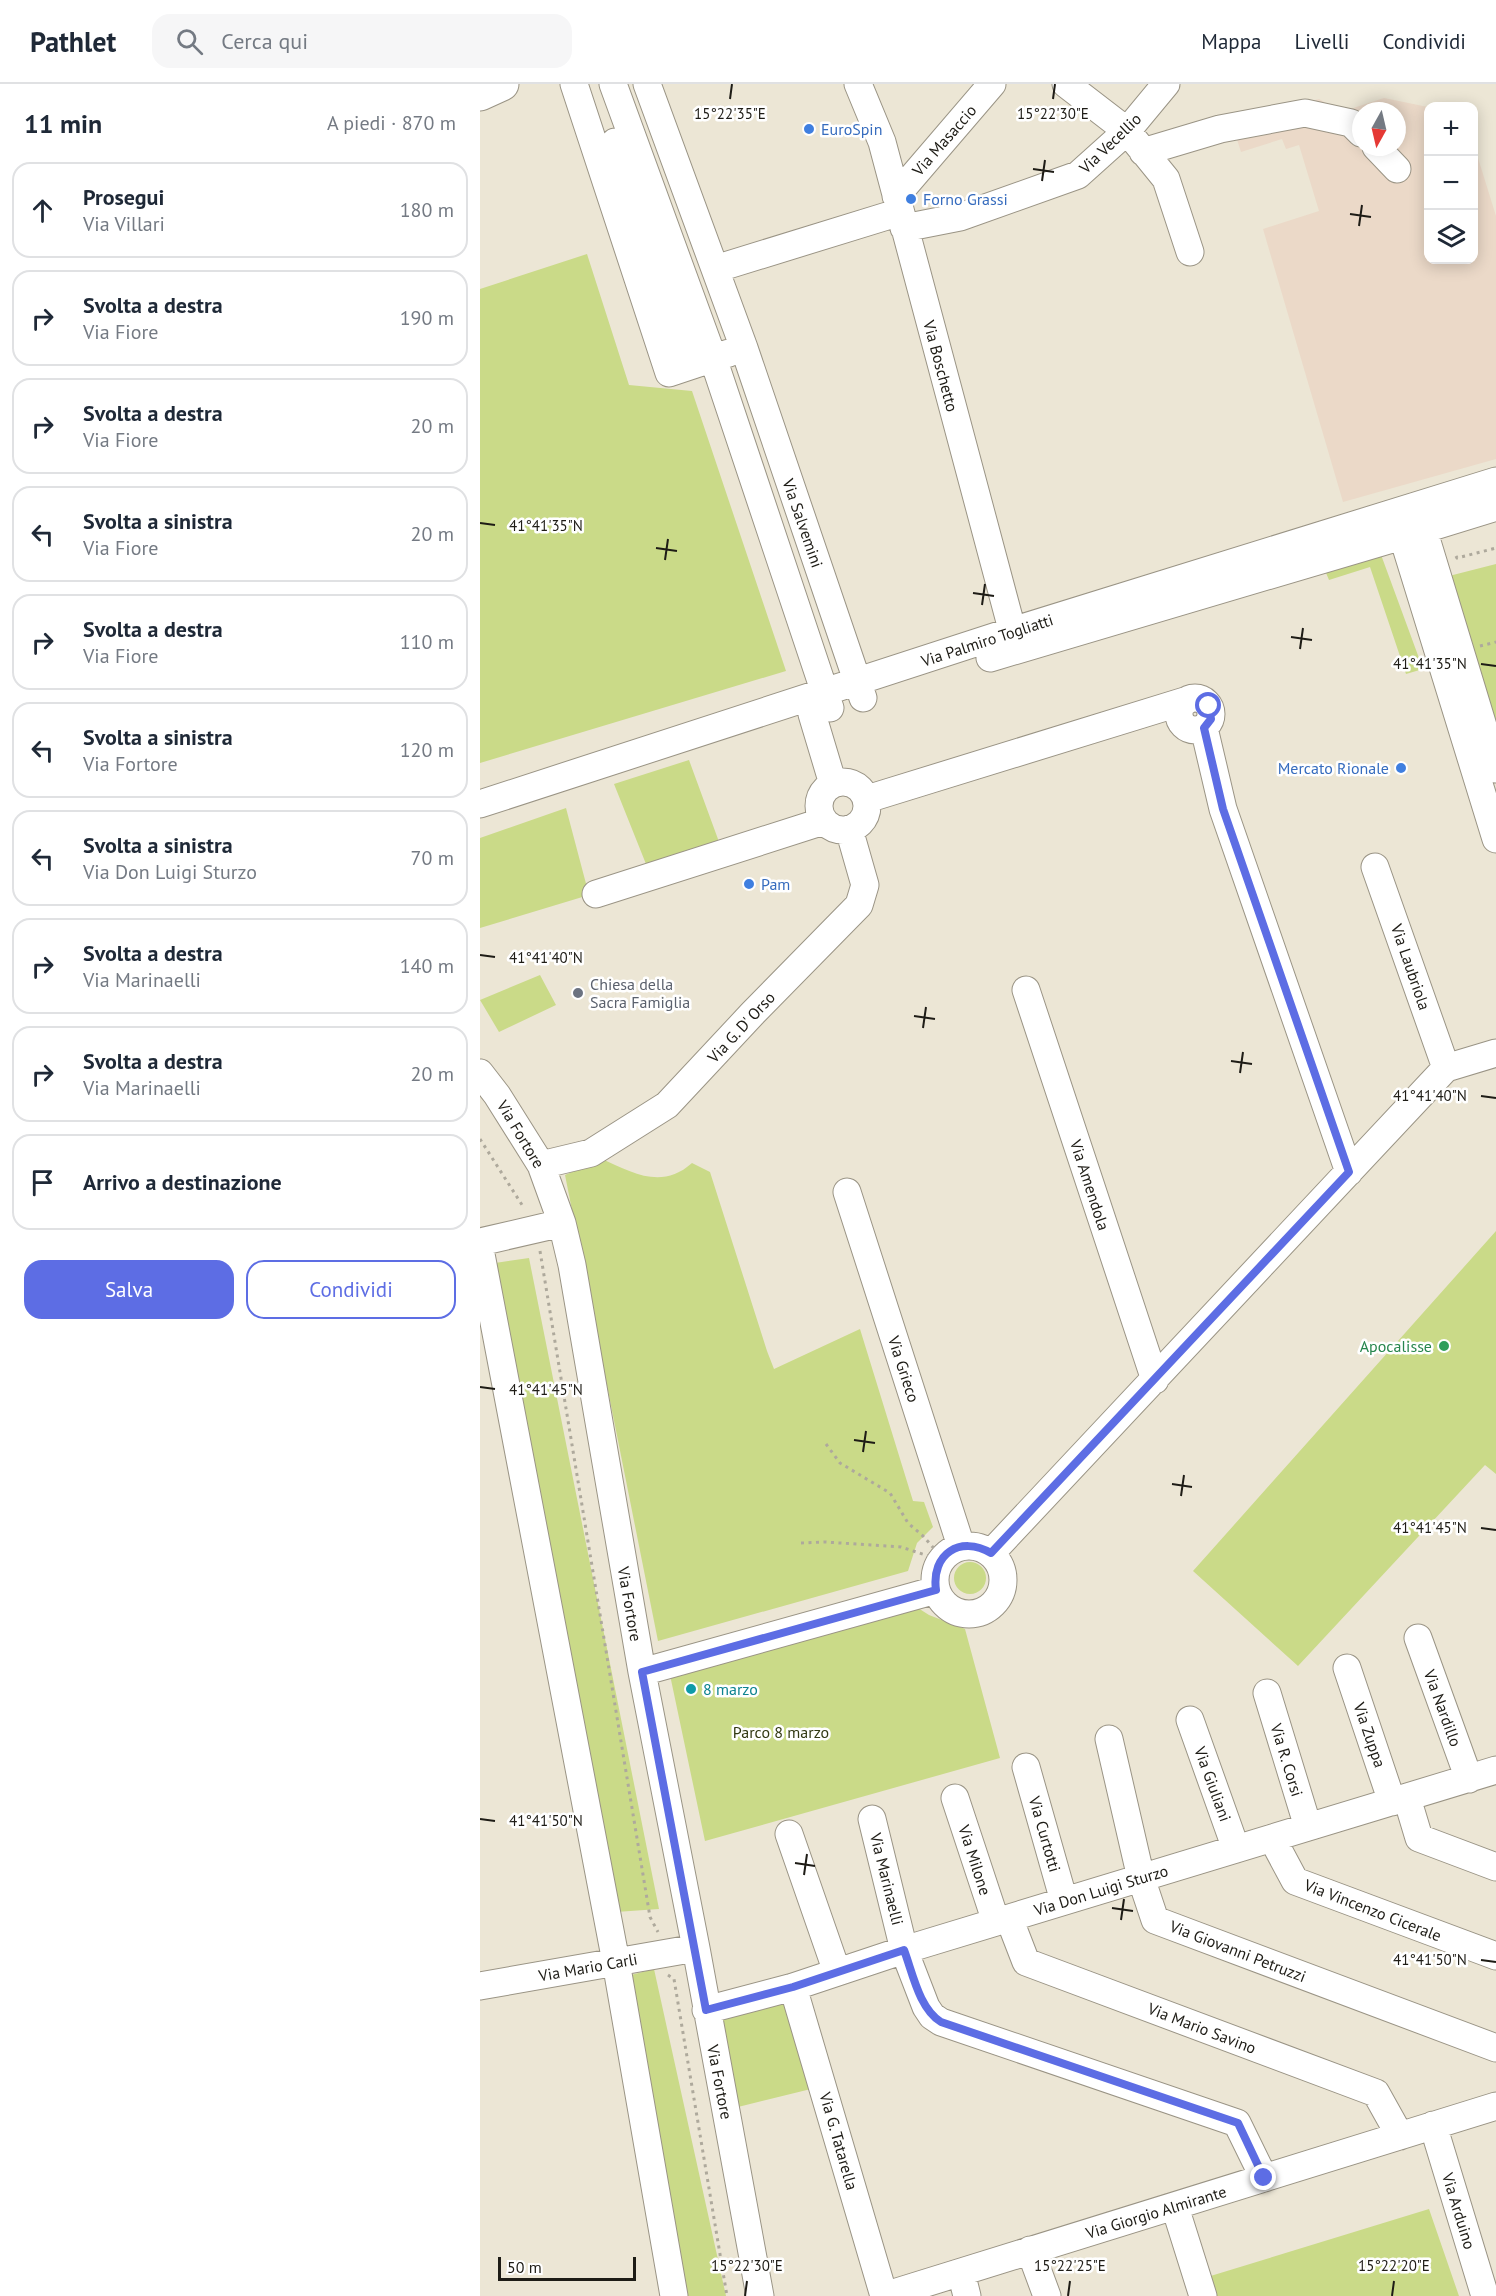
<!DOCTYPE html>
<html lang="it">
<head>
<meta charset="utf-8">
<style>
  :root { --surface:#fff; --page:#f6f6f7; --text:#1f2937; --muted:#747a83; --line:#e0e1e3; --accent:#5d6de4 }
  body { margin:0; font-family:"PT Sans",sans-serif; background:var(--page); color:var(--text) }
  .controls { position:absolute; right:18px; top:18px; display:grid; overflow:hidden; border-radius:12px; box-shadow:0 3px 15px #0003 }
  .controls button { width:54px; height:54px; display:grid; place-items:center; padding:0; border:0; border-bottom:2px solid var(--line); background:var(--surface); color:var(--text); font:30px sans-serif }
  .compass { position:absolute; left:872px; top:18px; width:54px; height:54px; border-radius:50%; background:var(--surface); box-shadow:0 3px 15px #0003; rotate:188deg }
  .scale { position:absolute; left:18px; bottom:15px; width:138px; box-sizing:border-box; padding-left:6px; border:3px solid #1e1c16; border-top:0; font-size:16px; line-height:21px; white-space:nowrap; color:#1e1c16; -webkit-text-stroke:4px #fff; paint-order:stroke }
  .stop { position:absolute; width:18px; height:18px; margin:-14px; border:4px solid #5d6de4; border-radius:50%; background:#fff }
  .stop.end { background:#5d6de4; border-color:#fff; box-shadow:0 2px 6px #0008 }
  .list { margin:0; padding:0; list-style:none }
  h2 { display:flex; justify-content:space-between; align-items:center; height:78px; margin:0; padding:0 24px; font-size:26px }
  h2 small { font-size:20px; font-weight:400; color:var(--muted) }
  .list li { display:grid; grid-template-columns:39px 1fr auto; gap:18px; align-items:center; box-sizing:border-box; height:96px; margin:0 12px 12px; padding:0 12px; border:2px solid var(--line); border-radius:18px }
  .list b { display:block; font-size:22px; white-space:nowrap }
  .list p { margin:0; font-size:20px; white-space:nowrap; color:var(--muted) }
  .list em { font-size:20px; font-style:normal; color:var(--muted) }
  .actions { display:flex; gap:12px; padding:18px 24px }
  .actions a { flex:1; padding:14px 0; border:2px solid var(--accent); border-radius:18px; text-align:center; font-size:21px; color:var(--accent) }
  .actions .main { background:var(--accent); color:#fff }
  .icon { flex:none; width:33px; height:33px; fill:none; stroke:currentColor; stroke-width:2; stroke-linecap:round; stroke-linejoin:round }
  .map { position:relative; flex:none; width:1016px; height:2212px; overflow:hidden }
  header { display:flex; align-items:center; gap:36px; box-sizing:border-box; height:84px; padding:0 30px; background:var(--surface); border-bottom:2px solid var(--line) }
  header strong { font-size:28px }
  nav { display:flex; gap:33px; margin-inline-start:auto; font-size:21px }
  .search { width:420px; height:54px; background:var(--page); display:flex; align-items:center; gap:15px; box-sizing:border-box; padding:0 21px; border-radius:18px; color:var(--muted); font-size:22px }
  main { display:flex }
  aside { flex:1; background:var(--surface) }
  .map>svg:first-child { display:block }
</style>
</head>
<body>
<header>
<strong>Pathlet</strong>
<div class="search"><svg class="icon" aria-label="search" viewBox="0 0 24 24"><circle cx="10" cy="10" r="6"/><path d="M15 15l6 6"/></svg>Cerca qui</div>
<nav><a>Mappa</a><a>Livelli</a><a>Condividi</a></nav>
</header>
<main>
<aside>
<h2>11 min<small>A piedi · 870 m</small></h2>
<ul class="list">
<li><svg class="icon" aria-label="ahead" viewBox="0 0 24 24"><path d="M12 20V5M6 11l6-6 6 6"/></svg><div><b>Prosegui</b><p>Via Villari</p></div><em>180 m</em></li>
<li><svg class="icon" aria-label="right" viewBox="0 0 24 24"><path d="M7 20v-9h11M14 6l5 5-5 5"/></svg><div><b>Svolta a destra</b><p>Via Fiore</p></div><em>190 m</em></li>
<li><svg class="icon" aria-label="right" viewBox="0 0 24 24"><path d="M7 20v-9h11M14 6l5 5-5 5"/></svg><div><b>Svolta a destra</b><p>Via Fiore</p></div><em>20 m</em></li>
<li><svg class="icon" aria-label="left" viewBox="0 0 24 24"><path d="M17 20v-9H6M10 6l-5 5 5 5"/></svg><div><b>Svolta a sinistra</b><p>Via Fiore</p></div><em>20 m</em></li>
<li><svg class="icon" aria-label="right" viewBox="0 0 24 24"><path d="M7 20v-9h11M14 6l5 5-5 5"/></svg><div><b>Svolta a destra</b><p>Via Fiore</p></div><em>110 m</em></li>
<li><svg class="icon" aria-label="left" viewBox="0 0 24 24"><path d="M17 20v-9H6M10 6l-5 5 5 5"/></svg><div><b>Svolta a sinistra</b><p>Via Fortore</p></div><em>120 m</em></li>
<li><svg class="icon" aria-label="left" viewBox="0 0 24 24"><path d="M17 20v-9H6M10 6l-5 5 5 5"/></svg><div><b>Svolta a sinistra</b><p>Via Don Luigi Sturzo</p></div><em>70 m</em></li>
<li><svg class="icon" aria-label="right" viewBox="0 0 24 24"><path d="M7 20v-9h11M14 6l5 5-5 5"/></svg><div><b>Svolta a destra</b><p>Via Marinaelli</p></div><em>140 m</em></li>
<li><svg class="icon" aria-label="right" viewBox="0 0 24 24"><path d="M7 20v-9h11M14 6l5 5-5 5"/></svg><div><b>Svolta a destra</b><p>Via Marinaelli</p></div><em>20 m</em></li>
<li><svg class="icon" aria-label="arrive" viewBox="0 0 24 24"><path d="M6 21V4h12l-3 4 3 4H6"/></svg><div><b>Arrivo a destinazione</b></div></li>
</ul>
<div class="actions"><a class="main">Salva</a><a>Condividi</a></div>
</aside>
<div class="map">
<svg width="1016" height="2212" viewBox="0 0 1016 2212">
  <rect width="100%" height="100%" fill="#ece6d5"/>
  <path fill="#ebd9c8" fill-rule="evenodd" d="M904 14 948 23V176H994V61L1016 132V375L863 418 783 145 839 127 819 61 806 65 802 55 761 68 753 43 801 25 839 15 861 28ZM881 27H917V63H881Z"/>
  <path fill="#cada88" d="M107 170 149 301 212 307 306 587 0 679V205Z
    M900 468 943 585 926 590 890 483 849 496 844 484Z
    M1016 480V644L969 492Z
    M209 676 242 766 170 790 134 700Z
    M86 724 109 811 0 844V754Z
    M60 891 76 921 19 948 0 916Z
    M122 1075C153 1089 182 1106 212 1079L230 1088 287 1267 294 1285 380 1245 433 1417 444 1418 453 1443 437 1459 428 1487 178 1557 85 1091Z
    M1016 1147V1390L1005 1381 818 1582 713 1487Z
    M49 1174 179 1825 136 1828 15 1179Z
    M474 1494a16 16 0 1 1 32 0a16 16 0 1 1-32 0Z
    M438 1524 449 1531 485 1545 520 1674 225 1757 190 1591Z
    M174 1885 246 2212H204L151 1891Z
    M305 1911 335 2004 258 2023 240 1927Z
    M949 2125 979 2212H730L724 2194Z"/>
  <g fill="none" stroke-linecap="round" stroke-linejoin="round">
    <g stroke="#9a9485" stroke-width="29">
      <path id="minor" d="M94 0 189 289 249 269
        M133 0 233 274 350 624
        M167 0 264 264 383 614
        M378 0 402 58 537 564
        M586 0 647 47 686 95 710 168
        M135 58 213 281
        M896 63 917 85
        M663 68 740 45 825 29 871 39 881 49
        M416 112 512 0
        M424 144 480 133 598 91 647 47 686 0
        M235 185 420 128
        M938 428 1016 685
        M918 437 1016 755
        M510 574 922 452 1016 423
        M699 630a16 16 0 1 1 32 0a16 16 0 1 1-32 0Z
        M332 630 353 700
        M724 644 743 725 869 1088
        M339 722a24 24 0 1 1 48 0a24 24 0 1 1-48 0Z
        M387 715 708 616
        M0 720 532 547 1016 397
        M895 783 966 984
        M116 810 344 737
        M546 906 675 1296
        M0 989 17 1011 61 1081 82 1139 92 1181 162 1588 216 1864 280 2212
        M61 1081 111 1069 187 1021 272 930 379 821 385 801 369 745
        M367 1108 481 1462
        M0 1158 82 1139
        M0 1165 136 1878 194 2212
        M455 1496a34 34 0 1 1 68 0a34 34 0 1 1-68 0Z
        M511 1469 966 984 1016 969
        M938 1554 989 1695
        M867 1584 912 1718
        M162 1588 456 1506
        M787 1609 828 1743
        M710 1636 756 1765
        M629 1655 661 1794 675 1836 1016 1964
        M546 1683 584 1817
        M475 1714 516 1838
        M927 1714 939 1754 1016 1783
        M392 1735 424 1866 446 1923 452 1932 461 1938 757 2039 784 2094
        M309 1750 357 1888
        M792 1754 815 1797 1016 1872
        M529 1834 546 1878 896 2009 920 2052
        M0 1902 216 1864
        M313 1903 404 2212
        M226 1926 313 1903 424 1866 1016 1686
        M953 2041 1005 2212
        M695 2123 723 2212
        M550 2166 567 2212
        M481 2188 487 2212
        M404 2212 1016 2022"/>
    </g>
    <g stroke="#9a9485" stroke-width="35">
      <path id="major" d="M0 10 22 0"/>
    </g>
    <path stroke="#aea99c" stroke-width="3" stroke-dasharray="3 4.5" stroke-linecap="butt" d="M976 472 977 474 1016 464
      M1000 562 1016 558
      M0 1055 44 1124
      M60 1167 170 1833 178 1848
      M346 1360 360 1379 410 1409 428 1439 443 1452 459 1470
      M321 1459 345 1458 421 1463 461 1476
      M188 1891 194 1895 247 2212"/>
    <use href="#minor" stroke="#fff" stroke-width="27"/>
    <use href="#major" stroke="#fff" stroke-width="33"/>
  </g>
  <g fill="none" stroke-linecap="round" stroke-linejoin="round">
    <path stroke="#5d6de4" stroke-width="8" d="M729 622 731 635 724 644 743 725 869 1088 511 1469C480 1451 451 1470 456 1506L162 1588 226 1926 313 1903 424 1866C433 1890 439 1924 461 1938L758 2039 784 2094"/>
  </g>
  <path fill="none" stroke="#1e1c16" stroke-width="2" d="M250 15 252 0M573 15 575 0M553 85 574 88M562 97 565 76M870 130 891 133M879 142 882 121M0 439 15 441M176 464 197 467M185 476 188 455M493 509 514 512M502 521 505 500M811 553 832 556M820 565 823 544M1001 580 1016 582M0 871 15 873M434 932 455 935M443 944 446 923M751 977 772 980M760 989 763 968M1001 1012 1016 1014M0 1303 15 1305M374 1356 395 1359M383 1368 386 1347M692 1400 712 1403M701 1412 704 1391M1001 1444 1016 1446M0 1735 15 1737M315 1779 335 1782M324 1791 327 1770M632 1824 653 1827M641 1836 644 1815M1001 1876 1016 1878M265 2212 267 2197M588 2212 590 2197M912 2212 914 2197"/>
  <g fill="#3f7fe0" stroke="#fff" stroke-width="2">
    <circle cx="329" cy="45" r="6"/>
    <circle cx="431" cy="115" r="6"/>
    <circle cx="921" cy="684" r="6"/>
    <circle cx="269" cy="800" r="6"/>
  </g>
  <circle fill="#6b7280" stroke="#fff" stroke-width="2" cx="98" cy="909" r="6"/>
  <circle fill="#2e9e5b" stroke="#fff" stroke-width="2" cx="964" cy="1262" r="6"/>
  <circle fill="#0f9aa8" stroke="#fff" stroke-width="2" cx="211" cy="1605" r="6"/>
  <g text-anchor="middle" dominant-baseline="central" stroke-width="5" stroke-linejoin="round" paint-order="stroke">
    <g font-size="16" fill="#366cbe" stroke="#fff" text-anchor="start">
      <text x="341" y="45">EuroSpin</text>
      <text x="443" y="115">Forno Grassi</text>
      <text x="909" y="684" text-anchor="end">Mercato Rionale</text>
      <text x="281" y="800">Pam</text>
    </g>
    <g font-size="16" fill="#1e1c16" stroke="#fff">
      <text transform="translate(464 56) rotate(-49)">Via Masaccio</text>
      <text transform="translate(630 59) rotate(-44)">Via Vecellio</text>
      <text transform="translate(461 282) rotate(75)">Via Boschetto</text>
      <text transform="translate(323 439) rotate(71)">Via Salvemini</text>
      <text transform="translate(507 556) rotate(-18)">Via Palmiro Togliatti</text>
      <text transform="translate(931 883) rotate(71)">Via Laubriola</text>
      <text transform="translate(261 943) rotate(-47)">Via G. D' Orso</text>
      <text transform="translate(41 1050) rotate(59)">Via Fortore</text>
      <text transform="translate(610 1101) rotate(72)">Via Amendola</text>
      <text transform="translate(424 1285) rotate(72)">Via Grieco</text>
      <text transform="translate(150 1520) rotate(80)">Via Fortore</text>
      <text transform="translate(963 1624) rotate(70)">Via Nardillo</text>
      <text transform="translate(890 1651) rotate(71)">Via Zuppa</text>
      <text transform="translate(807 1676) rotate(73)">Via R. Corsi</text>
      <text transform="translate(733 1700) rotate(70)">Via Giuliani</text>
      <text transform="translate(565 1750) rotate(74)">Via Curtotti</text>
      <text transform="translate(495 1776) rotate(72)">Via Milone</text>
      <text transform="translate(407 1795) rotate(76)">Via Marinaelli</text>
      <text transform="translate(621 1806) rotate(-17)">Via Don Luigi Sturzo</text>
      <text transform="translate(893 1826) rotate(21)">Via Vincenzo Cicerale</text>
      <text transform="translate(758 1867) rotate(21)">Via Giovanni Petruzzi</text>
      <text transform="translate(108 1883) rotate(-10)">Via Mario Carli</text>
      <text transform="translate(722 1944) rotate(21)">Via Mario Savino</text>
      <text transform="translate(240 1998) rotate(79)">Via Fortore</text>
      <text transform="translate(359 2057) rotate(74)">Via G. Tatarella</text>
      <text transform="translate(979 2127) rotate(73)">Via Arduino</text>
      <text transform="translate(676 2128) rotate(-17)">Via Giorgio Almirante</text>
    </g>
    <g font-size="16" fill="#5b616d" stroke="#fff" text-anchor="start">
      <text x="110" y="900">Chiesa della<tspan x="110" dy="18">Sacra Famiglia</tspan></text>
    </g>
    <g font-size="16" fill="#27864d" stroke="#fff" text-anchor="end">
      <text x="952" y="1262">Apocalisse</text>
    </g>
    <g font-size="16" fill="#0d838f" stroke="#fff" text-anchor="start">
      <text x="223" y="1605">8 marzo</text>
    </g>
    <g font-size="16" fill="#323913" stroke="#fff">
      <text x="301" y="1648">Parco 8 marzo</text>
    </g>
  </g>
  <g font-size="15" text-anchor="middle" fill="#1e1c16" stroke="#fff" stroke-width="5" stroke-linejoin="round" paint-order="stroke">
    <text x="250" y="35">15°22'35"E</text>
    <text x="573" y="35">15°22'30"E</text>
    <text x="66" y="447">41°41'35"N</text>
    <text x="950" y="585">41°41'35"N</text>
    <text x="66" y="879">41°41'40"N</text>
    <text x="950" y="1017">41°41'40"N</text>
    <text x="66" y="1311">41°41'45"N</text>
    <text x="950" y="1449">41°41'45"N</text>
    <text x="66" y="1742">41°41'50"N</text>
    <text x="950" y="1881">41°41'50"N</text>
    <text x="267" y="2187">15°22'30"E</text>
    <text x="590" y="2187">15°22'25"E</text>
    <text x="914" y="2187">15°22'20"E</text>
  </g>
</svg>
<div class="controls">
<button>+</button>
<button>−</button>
<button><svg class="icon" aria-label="layers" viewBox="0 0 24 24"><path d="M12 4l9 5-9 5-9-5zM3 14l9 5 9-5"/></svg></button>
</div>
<svg class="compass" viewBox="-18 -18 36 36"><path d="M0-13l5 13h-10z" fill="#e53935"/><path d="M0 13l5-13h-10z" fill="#747a83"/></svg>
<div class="scale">50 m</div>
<div class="stop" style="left:729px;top:622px"></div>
<div class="stop end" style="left:784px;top:2094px"></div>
</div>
</main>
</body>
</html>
